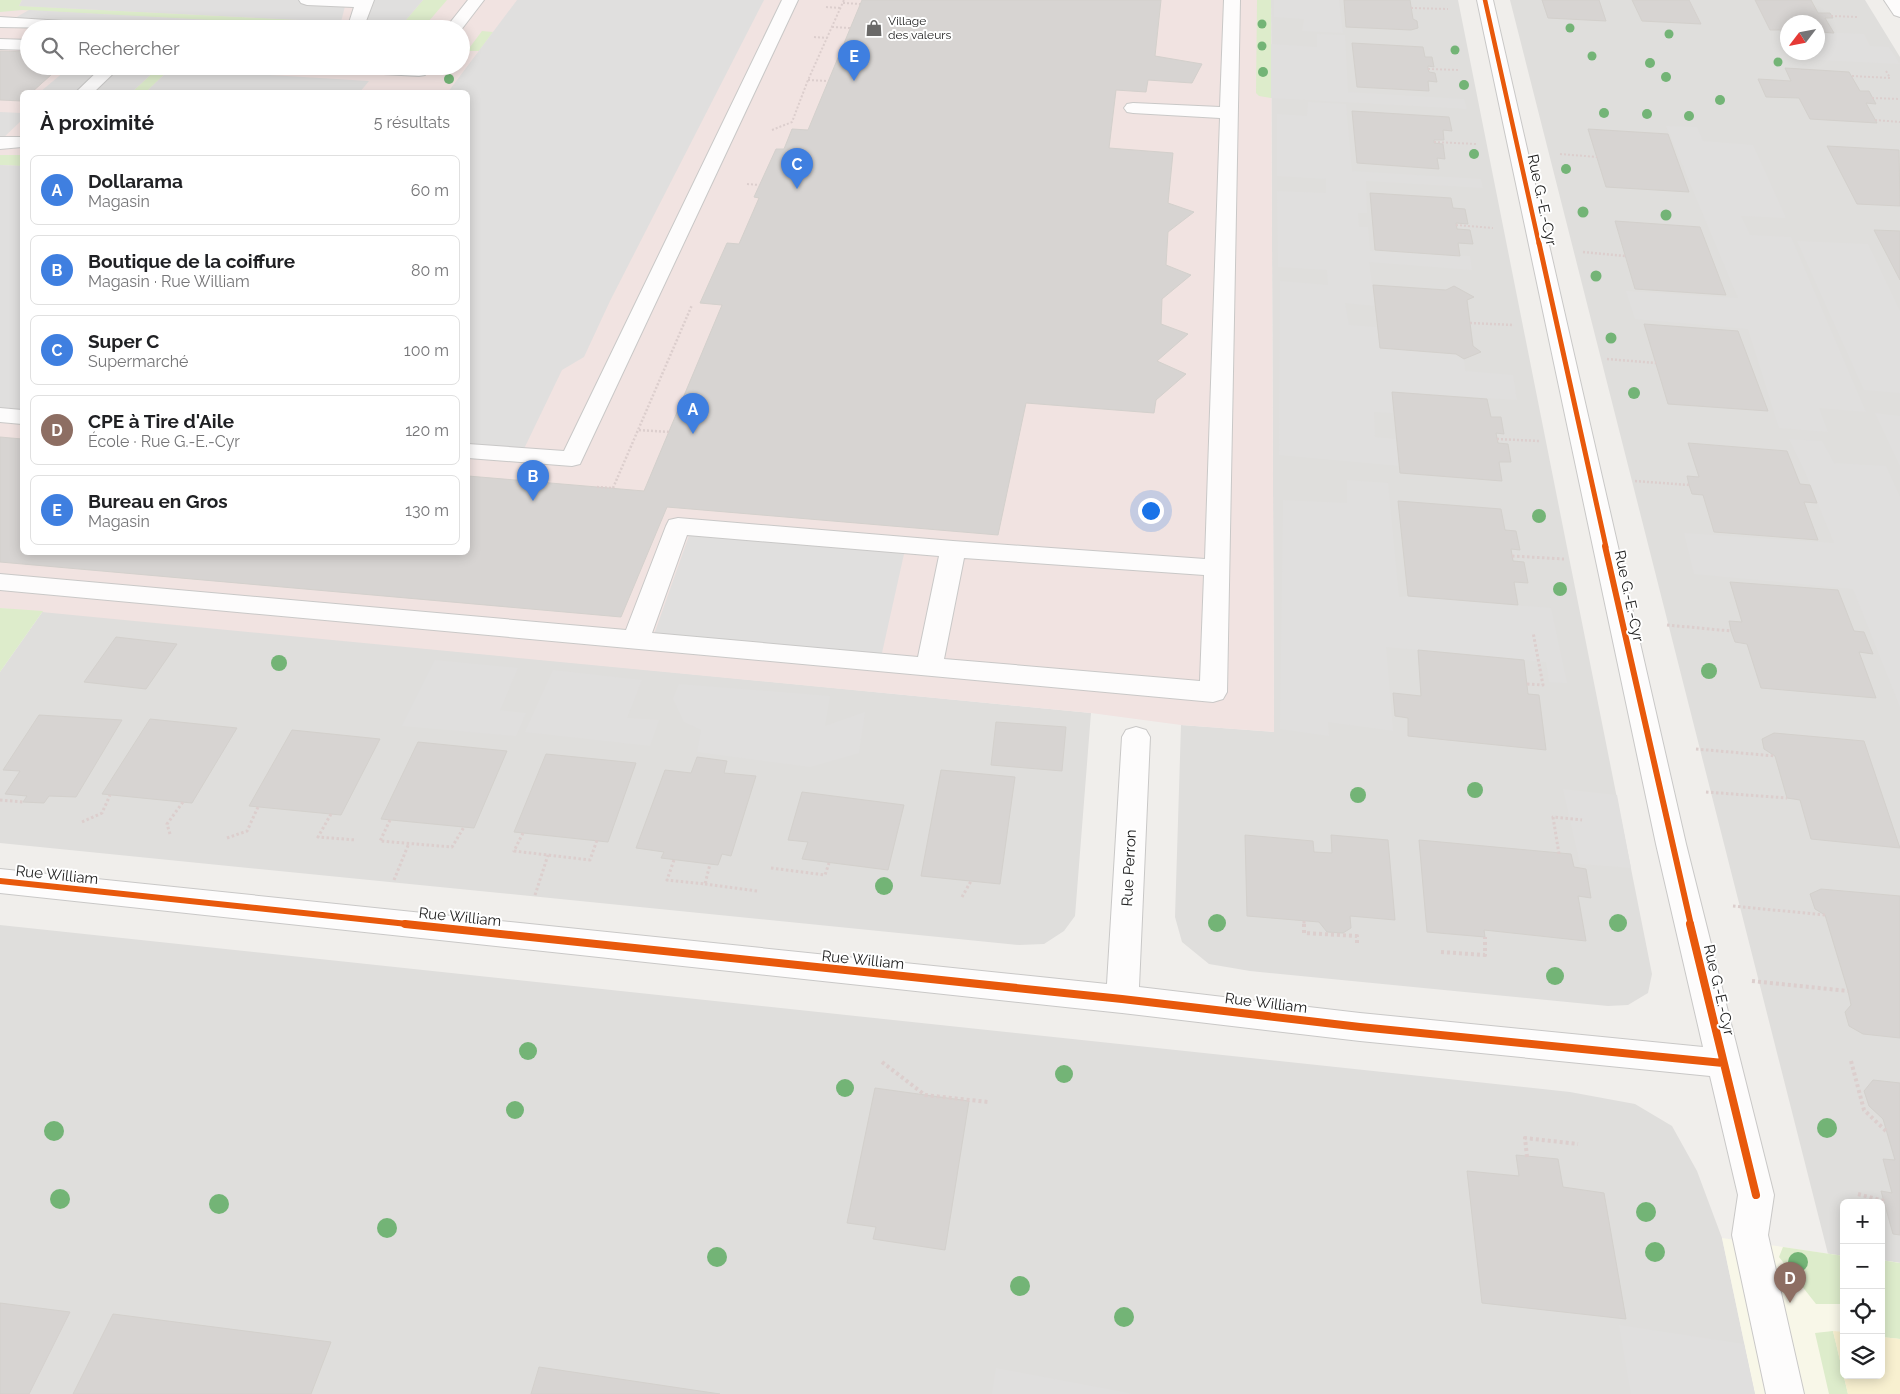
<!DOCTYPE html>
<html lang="fr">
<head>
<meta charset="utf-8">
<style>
  :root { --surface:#fff; --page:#f6f6f6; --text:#202124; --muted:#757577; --line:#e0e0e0; --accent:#111827 }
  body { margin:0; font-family:Raleway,sans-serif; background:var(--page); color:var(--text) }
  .controls { position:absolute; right:15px; bottom:15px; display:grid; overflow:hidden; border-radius:8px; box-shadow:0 2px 12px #0003 }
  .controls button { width:45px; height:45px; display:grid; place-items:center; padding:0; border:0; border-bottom:1px solid var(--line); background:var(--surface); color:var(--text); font:25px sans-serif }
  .compass { position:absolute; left:1780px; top:15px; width:45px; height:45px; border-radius:50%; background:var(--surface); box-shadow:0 2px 12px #0003; rotate:238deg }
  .you { position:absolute; left:1150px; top:510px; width:18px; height:18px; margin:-12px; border:4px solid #fff; border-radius:50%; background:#1a73e8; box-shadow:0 0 0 8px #1a73e833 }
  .badge { display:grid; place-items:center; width:32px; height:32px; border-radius:50%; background:var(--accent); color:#fff; font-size:16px; font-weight:700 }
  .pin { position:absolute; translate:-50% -41px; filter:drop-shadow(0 1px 2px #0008) }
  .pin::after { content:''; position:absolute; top:26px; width:18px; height:15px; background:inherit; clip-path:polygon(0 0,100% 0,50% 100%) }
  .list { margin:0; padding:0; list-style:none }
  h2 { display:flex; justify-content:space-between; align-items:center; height:65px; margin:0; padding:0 20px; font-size:21px }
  h2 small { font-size:16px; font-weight:400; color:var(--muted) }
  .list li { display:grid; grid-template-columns:32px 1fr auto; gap:15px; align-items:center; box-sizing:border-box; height:70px; margin:0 10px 10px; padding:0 10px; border:1px solid var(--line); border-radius:8px }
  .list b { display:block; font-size:19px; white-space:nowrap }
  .list p { margin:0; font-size:16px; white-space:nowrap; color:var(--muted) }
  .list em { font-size:16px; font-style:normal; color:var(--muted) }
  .icon { flex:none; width:28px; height:28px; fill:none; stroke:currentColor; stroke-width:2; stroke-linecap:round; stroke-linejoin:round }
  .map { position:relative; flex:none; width:1900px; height:1394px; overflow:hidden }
  .search { position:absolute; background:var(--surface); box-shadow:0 2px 12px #0003; left:20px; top:20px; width:450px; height:55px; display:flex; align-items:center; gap:12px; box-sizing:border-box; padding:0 18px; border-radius:28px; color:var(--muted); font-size:19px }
  .panel { position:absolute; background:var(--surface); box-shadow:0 2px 12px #0003; left:20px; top:90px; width:450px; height:465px; border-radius:8px }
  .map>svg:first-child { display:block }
</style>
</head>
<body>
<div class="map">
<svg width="1900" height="1394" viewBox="0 0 1900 1394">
  <rect width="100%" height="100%" fill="#f0eeeb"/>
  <path fill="#dfdedc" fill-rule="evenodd" d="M1271 0H1458L1652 974 1648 993 1628 1005 1608 1006 1250 971 1209 964 1182 942 1175 917 1181 725 1274 732Z
    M1510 0H1865L1900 57V1263L1881 1260V1203H1844V1256L1828 1254ZM1788 22H1818V52H1788Z
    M43 611 1091 713 1075 916 1064 931 1044 944 1019 945 0 843V672Z
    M0 925 1570 1092 1635 1104 1672 1126 1697 1171 1722 1238 1755 1394H0Z"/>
  <path fill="#f1e3e1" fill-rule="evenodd" d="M0 0H1271L1274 732 1181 725 1091 713 0 608ZM29 29H461V66H29ZM22 92H468V552H22Z"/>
  <path fill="#f8f7e8" d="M1722 1238 1844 1256V1375H1881V1260L1900 1263V1394H1755Z"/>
  <path fill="#ddeccb" d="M0 0H22L19 6H25L341 22 335 27 22 10 0 12Z
    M423 0H447L422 29H398Z
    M1257 0H1271V98L1259 96 1256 93Z
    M482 31 493 32 479 51H467Z
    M160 66H173L146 92H132Z
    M0 155H22V166L0 165Z
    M0 608 43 611 0 672Z
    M1783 1247 1844 1256V1304H1816L1779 1257Z
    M1881 1260 1900 1263V1339L1881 1337Z
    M1833 1331 1848 1394H1829L1815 1333Z"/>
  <path fill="#f8f0d0" d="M1833 1331 1844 1332V1375H1881V1337L1900 1339V1394H1848Z"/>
  <path fill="#e0dfde" d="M22 0H307L346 2 341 22 19 6Z
    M366 0H423L399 28 356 27Z
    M517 0H764L610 301 584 357 562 370 521 455 468 451V92H448Z
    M1274 0H1339L1343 33 1302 31 1304 19 1274 17Z
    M29 10 335 27 332 29H110L6 23Z
    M1818 32 1864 34 1870 46 1889 47 1900 64 1797 59 1794 53 1818 52Z
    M1317 34 1345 35 1348 92 1464 99 1467 109 1271 98V44L1317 47Z
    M71 66H160L132 92H40Z
    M170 69 369 81 360 92H146Z
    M1308 102 1346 104 1352 171 1481 179 1483 188 1366 181 1367 213H1358L1359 227H1368L1370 251 1470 256 1472 270 1369 262 1375 306 1345 303 1349 325 1377 327 1380 348 1456 354 1464 359 1465 371 1513 375 1517 400 1392 392 1393 413 1374 412 1375 437 1396 439 1400 466 1279 455 1280 281 1328 285 1327 270 1278 267 1277 191 1326 193V179L1277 176V114L1307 116Z
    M0 112 22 113V120L0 141Z
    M1666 126 1697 127 1703 141 1753 145 1786 218 1741 216 1750 235 1791 237 1866 412 1819 408 1828 432 1779 428 1748 329 1635 319 1626 291 1738 298Z
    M0 165 22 166V417L0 415Z
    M1797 241 1868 244 1900 311V393L1864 390Z
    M1875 413 1900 416V466Z
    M1789 439 1822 441 1834 463 1886 466 1900 497V707L1853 589 1694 574 1684 533 1834 543 1805 472Z
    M1347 480 1388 483 1399 597 1408 596 1551 608 1567 683 1549 682 1546 662 1386 647 1393 731 1328 722 1329 736 1280 729 1283 500 1347 503Z
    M692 527 906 545 880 662 652 640Z
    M435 660 518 668 500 710 526 713 516 736 402 726Z
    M553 670 642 680 627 718 659 720 650 746 525 732Z
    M679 684 830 696 825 726 865 712 859 753 810 767 697 752 701 730 684 722 673 699Z
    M1563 789 1617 795 1631 868 1580 864Z
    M1619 1325 1744 1344 1755 1394H1631Z
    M996 1368 1134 1394H992Z"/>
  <path fill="#d7d4d2" stroke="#d3d0cc" d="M862 0H1161L1155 56 1202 64 1192 83 1148 80 1146 92 1116 90 1109 148 1173 153 1168 203 1194 212 1168 232 1166 265 1191 275 1162 299 1161 324 1188 334 1157 361 1186 374 1156 400 1154 413 1026 403 998 535 667 507 621 617 0 562V437L22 439V552H468V476L644 491 722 305 700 303 727 243 739 244 759 198 754 197 776 149H784L792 129 808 130Z
    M1344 0H1410L1413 19 1417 21 1418 28 1411 30 1346 27Z
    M1542 0H1599L1606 21 1548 18Z
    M1632 0H1689L1701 24 1642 21Z
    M1755 0H1811L1818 13H1830L1833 18H1825L1834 33 1818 32V22H1788V30H1770Z
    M1352 43 1423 47 1425 57H1432L1434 67 1428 66V69L1429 72 1435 73 1437 82 1428 81 1429 91 1357 87Z
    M0 51 29 52V66H61L32 92H22V101L0 100Z
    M1785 68 1849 72 1860 91H1869L1876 104 1866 103 1877 123 1810 119 1799 98 1766 97 1758 79 1791 81Z
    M1352 111 1449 117 1452 131 1443 130 1444 140H1434V143L1443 144 1445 159 1437 158 1439 169 1357 163Z
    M1588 129 1668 134 1689 192 1606 187Z
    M1827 146 1899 150 1900 206 1857 204Z
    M1370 193 1451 198 1453 208 1465 209 1468 224 1456 223 1457 229 1470 230 1473 244 1458 243 1460 256 1375 250Z
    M1615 221 1700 227 1726 295 1635 289Z
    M1874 230 1900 231V280Z
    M1373 285 1446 290 1454 286 1474 297 1467 300 1473 346 1481 352 1464 359 1456 354 1380 348Z
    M1644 324 1738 331 1768 411 1668 404Z
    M1392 392 1487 399 1491 417H1501L1504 434 1496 433 1498 443 1508 444 1511 462H1499L1502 481 1400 473Z
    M1688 443 1787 451 1800 484 1810 485 1817 503 1804 502 1818 540 1714 532 1703 495 1692 494 1689 485 1687 476 1699 477Z
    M1398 501 1501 509 1505 530 1516 531 1520 550 1511 549 1513 561 1524 562 1528 583 1514 582 1518 605 1408 596Z
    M1730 582 1838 590 1854 631 1864 632 1873 654 1859 652 1876 698 1761 688 1747 644 1735 642 1731 631 1729 621 1742 622Z
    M116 637 177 644 146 689 84 682Z
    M1418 650 1524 660 1528 694 1539 695 1546 750 1408 736V718L1395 716 1393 693 1421 696Z
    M39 715 122 720 76 797 49 796 44 803 23 802 27 796 5 794 20 771 3 770Z
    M150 719 237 728 192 803 102 794Z
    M996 722 1066 727 1062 771 991 765Z
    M292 730 380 739 341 815 249 806Z
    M1774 733 1864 741 1900 848 1811 839 1800 800 1787 798 1775 756 1764 749 1762 739Z
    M418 742 507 751 474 828 381 819Z
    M546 754 636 763 608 842 514 832Z
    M697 757 727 761 724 773 756 776 731 856 722 854 718 865 661 858 664 852 636 848 665 770 691 773Z
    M941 770 1015 777 1000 884 921 876Z
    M802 792 904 805 888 870 802 859 808 842 788 840Z
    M1245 835 1313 841 1314 852 1332 853 1331 835 1388 840 1395 920 1350 916 1351 928 1343 933 1327 932 1319 922 1247 916Z
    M1419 840 1571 854 1574 867 1586 869 1591 898 1578 896 1586 941 1484 930 1485 937 1427 932Z
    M1821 889 1900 896V1038L1863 1034 1849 1026 1845 1012 1851 1005 1848 991 1825 915 1815 909 1810 894Z
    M1873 1080 1900 1083V1235L1893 1234 1881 1191 1892 1193 1883 1159 1895 1160 1883 1119 1869 1106 1864 1091Z
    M875 1088 969 1101 945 1250 873 1239 876 1227 847 1223Z
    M1516 1155 1558 1159 1563 1187 1604 1193 1626 1319 1482 1303 1467 1171 1519 1176Z
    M0 1303 70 1312 29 1394H0Z
    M113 1314 331 1342 311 1394H73Z
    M539 1367 720 1394H531Z"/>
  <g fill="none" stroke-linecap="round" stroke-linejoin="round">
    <g stroke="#c9c8c7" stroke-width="2">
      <path id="minor" d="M299 0H374L363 29H347L354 7 307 5 301 3Z
        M468 0H484L461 30 445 29Z
        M782 0H798L580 464 572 466 468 458V444L564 451Z
        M1224 0H1240L1227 692 1223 699 1213 702 0 590V574L626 630 666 526 669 520 678 518 953 541 1205 559 1220 118 1133 113 1127 112 1124 108 1127 104 1133 103 1220 107ZM687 535 939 556 918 657 652 633ZM964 558 1204 575 1200 681 944 659Z
        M1477 0H1493L1686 844 1774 1195 1768 1235 1804 1394H1766L1732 1235 1738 1195 1710 1076 1360 1041 1122 1013 0 893V869L1107 984 1122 737 1126 730 1136 727 1146 730 1150 737 1139 987 1360 1013 1703 1047 1656 844Z
        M1884 0H1900V17L1894 15Z
        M0 17 110 24 116 25 118 29 0 27Z
        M0 39 29 40V50L0 49Z
        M103 66H121L94 92H76Z
        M322 66H421L425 67 428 71 425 75 419 76 330 71 324 70Z
        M0 137H22V147L0 149Z
        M0 408 22 410V424L0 422Z"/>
    </g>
    <path stroke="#dccecd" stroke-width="2" stroke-dasharray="2 2" stroke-linecap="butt" d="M843 3 860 4
      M826 7 841 8
      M1411 8 1448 9
      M1831 16 1858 17
      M832 27 850 28
      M814 37 827 38
      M1428 69 1460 70
      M1852 76 1890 78 1886 71
      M808 80 828 81
      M1872 98 1900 99
      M1875 120 1900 122
      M772 130 792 122 808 80 844 0
      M1434 142 1476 144
      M1560 154 1597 157
      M747 184 759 185
      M1456 225 1493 228"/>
    <path stroke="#dccecd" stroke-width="2.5" stroke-dasharray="2 2" stroke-linecap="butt" d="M1583 252 1625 256
      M1470 323 1514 325
      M1607 359 1656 363
      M639 430 669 432
      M1497 439 1539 441
      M1635 481 1689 485
      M597 487 613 488 692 305"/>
    <path stroke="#dccecd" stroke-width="3" stroke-dasharray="2.5 2.5" stroke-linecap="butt" d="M1512 556 1564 559
      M1667 625 1731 631
      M1527 684 1543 685 1533 632
      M1696 749 1775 756
      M1706 792 1787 798
      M0 800 23 802
      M331 814 318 837 356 840
      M390 820 380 841 452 847 464 827
      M82 822 102 813 110 795
      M523 833 514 851 590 860 597 840
      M170 834 167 824 183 802
      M227 838 247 831 258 807
      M1559 854 1553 817 1582 820
      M674 860 667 880 705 884 710 864
      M771 868 825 875 829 863
      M394 880 409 843
      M705 884 757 891
      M535 895 548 855
      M962 897 971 881
      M1733 906 1825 915
      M1304 921V925"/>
    <path stroke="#dccecd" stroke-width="4" stroke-dasharray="3 3" stroke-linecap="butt" d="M1304 924V933L1357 936V944
      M1441 952 1485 955V937
      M1752 981 1848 991
      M1851 1061 1864 1110 1887 1132
      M882 1062 925 1095 988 1102
      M1527 1157 1525 1138 1578 1144
      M1858 1194 1884 1201"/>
    <use href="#minor" fill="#fdfcfc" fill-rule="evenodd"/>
    <g stroke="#fff" stroke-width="6">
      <path id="cycleway-far3" d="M1485 0 1539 244"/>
    </g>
    <g stroke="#fff" stroke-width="8">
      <path id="cycleway-far2" d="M1539 243 1606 547"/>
    </g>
    <g stroke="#fff" stroke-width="9">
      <path id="cycleway-far1" d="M1605 546 1691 925
        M0 881 417 925"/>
    </g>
    <g stroke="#fff" stroke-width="11">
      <path id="cycleway" d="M405 924 1122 999 1360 1027 1723 1063
        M1690 924 1756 1195"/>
    </g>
    <use href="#cycleway-far3" stroke="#e8590c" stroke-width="4.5"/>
    <use href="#cycleway-far2" stroke="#e8590c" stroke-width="5"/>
    <use href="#cycleway-far1" stroke="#e8590c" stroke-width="6"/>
    <use href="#cycleway" stroke="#e8590c" stroke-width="8"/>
  </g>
  <g fill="#73b476">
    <circle cx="1262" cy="24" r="4.5"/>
    <circle cx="1570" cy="28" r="4.5"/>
    <circle cx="1669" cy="34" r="4.5"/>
    <circle cx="1262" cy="46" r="4.5"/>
    <circle cx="1455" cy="50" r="4.5"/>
    <circle cx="1592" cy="56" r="4.5"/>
    <circle cx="1778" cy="62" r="4.5"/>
    <circle cx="1650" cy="63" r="5"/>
    <circle cx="1263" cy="72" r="5"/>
    <circle cx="1666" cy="77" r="5"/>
    <circle cx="449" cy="79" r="5"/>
    <circle cx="1464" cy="85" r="5"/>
    <circle cx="1720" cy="100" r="5"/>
    <circle cx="1604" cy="113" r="5"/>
    <circle cx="1647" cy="114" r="5"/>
    <circle cx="1689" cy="116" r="5"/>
    <circle cx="1474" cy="154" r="5"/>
    <circle cx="1566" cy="169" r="5"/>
    <circle cx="1583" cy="212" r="5.5"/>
    <circle cx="1666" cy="215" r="5.5"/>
    <circle cx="1596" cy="276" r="5.5"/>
    <circle cx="1611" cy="338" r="5.5"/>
    <circle cx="1634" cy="393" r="6"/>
    <circle cx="1539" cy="516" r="7"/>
    <circle cx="1560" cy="589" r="7"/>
    <circle cx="279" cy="663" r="8"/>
    <circle cx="1709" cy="671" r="8"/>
    <circle cx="1475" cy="790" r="8"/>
    <circle cx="1358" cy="795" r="8"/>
    <circle cx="884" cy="886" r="9"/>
    <circle cx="1217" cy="923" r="9"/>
    <circle cx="1618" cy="923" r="9"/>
    <circle cx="1555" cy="976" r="9"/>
    <circle cx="528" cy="1051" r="9"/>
    <circle cx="1064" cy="1074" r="9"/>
    <circle cx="845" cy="1088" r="9"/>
    <circle cx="515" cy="1110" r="9"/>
    <circle cx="1827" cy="1128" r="10"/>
    <circle cx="54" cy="1131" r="10"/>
    <circle cx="60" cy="1199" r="10"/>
    <circle cx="219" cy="1204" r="10"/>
    <circle cx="1646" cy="1212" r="10"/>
    <circle cx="387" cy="1228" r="10"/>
    <circle cx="1655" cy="1252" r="10"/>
    <circle cx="717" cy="1257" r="10"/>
    <circle cx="1798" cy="1262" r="10"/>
    <circle cx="1020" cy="1286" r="10"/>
    <circle cx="1124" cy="1317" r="10"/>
  </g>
  <defs>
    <g id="shop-bare" transform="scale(1.35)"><path d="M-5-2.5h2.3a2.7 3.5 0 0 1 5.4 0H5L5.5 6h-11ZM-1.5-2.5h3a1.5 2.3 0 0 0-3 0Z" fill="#6a6968" stroke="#fff" stroke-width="2.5" paint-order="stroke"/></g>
  </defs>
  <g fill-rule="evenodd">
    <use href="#shop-bare" x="874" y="28"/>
  </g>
  <g text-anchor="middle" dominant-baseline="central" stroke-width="4" stroke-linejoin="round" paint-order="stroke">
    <g font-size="12" fill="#222" stroke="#fff" text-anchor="start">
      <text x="888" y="21">Village<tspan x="888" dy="14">des valeurs</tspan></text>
    </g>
    <g font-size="15" fill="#222" stroke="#fff">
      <text transform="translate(1542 200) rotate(78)">Rue G.-E.-Cyr</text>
      <text transform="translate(1629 596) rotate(78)">Rue G.-E.-Cyr</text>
      <text transform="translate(1129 868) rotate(-87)">Rue Perron</text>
      <text transform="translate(57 875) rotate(6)">Rue William</text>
      <text transform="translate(460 917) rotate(6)">Rue William</text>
      <text transform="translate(863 960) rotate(6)">Rue William</text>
      <text transform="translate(1719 990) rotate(77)">Rue G.-E.-Cyr</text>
      <text transform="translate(1266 1003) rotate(7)">Rue William</text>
    </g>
  </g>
</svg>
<div class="controls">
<button>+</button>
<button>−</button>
<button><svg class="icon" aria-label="locate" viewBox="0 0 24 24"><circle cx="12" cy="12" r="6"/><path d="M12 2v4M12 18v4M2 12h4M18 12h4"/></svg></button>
<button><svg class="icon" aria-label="layers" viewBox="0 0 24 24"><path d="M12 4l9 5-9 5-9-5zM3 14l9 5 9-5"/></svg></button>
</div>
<svg class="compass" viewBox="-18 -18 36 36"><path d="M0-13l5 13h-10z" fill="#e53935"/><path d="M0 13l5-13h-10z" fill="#757577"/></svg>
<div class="you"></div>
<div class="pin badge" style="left:693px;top:434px;background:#3f7fe0">A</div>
<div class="pin badge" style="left:533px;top:501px;background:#3f7fe0">B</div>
<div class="pin badge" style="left:797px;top:189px;background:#3f7fe0">C</div>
<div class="pin badge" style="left:1790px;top:1303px;background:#8d6e63">D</div>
<div class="pin badge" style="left:854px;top:81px;background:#3f7fe0">E</div>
<div class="search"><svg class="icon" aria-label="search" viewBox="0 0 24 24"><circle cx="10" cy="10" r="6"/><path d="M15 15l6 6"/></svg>Rechercher</div>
<section class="panel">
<h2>À proximité<small>5 résultats</small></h2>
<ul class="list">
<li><span class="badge" style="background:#3f7fe0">A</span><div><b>Dollarama</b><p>Magasin</p></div><em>60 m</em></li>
<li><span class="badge" style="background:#3f7fe0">B</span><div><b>Boutique de la coiffure</b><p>Magasin · Rue William</p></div><em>80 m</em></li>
<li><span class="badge" style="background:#3f7fe0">C</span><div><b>Super C</b><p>Supermarché</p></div><em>100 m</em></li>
<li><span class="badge" style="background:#8d6e63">D</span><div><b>CPE à Tire d'Aile</b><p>École · Rue G.-E.-Cyr</p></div><em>120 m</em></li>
<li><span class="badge" style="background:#3f7fe0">E</span><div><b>Bureau en Gros</b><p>Magasin</p></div><em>130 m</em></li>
</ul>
</section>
</div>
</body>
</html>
